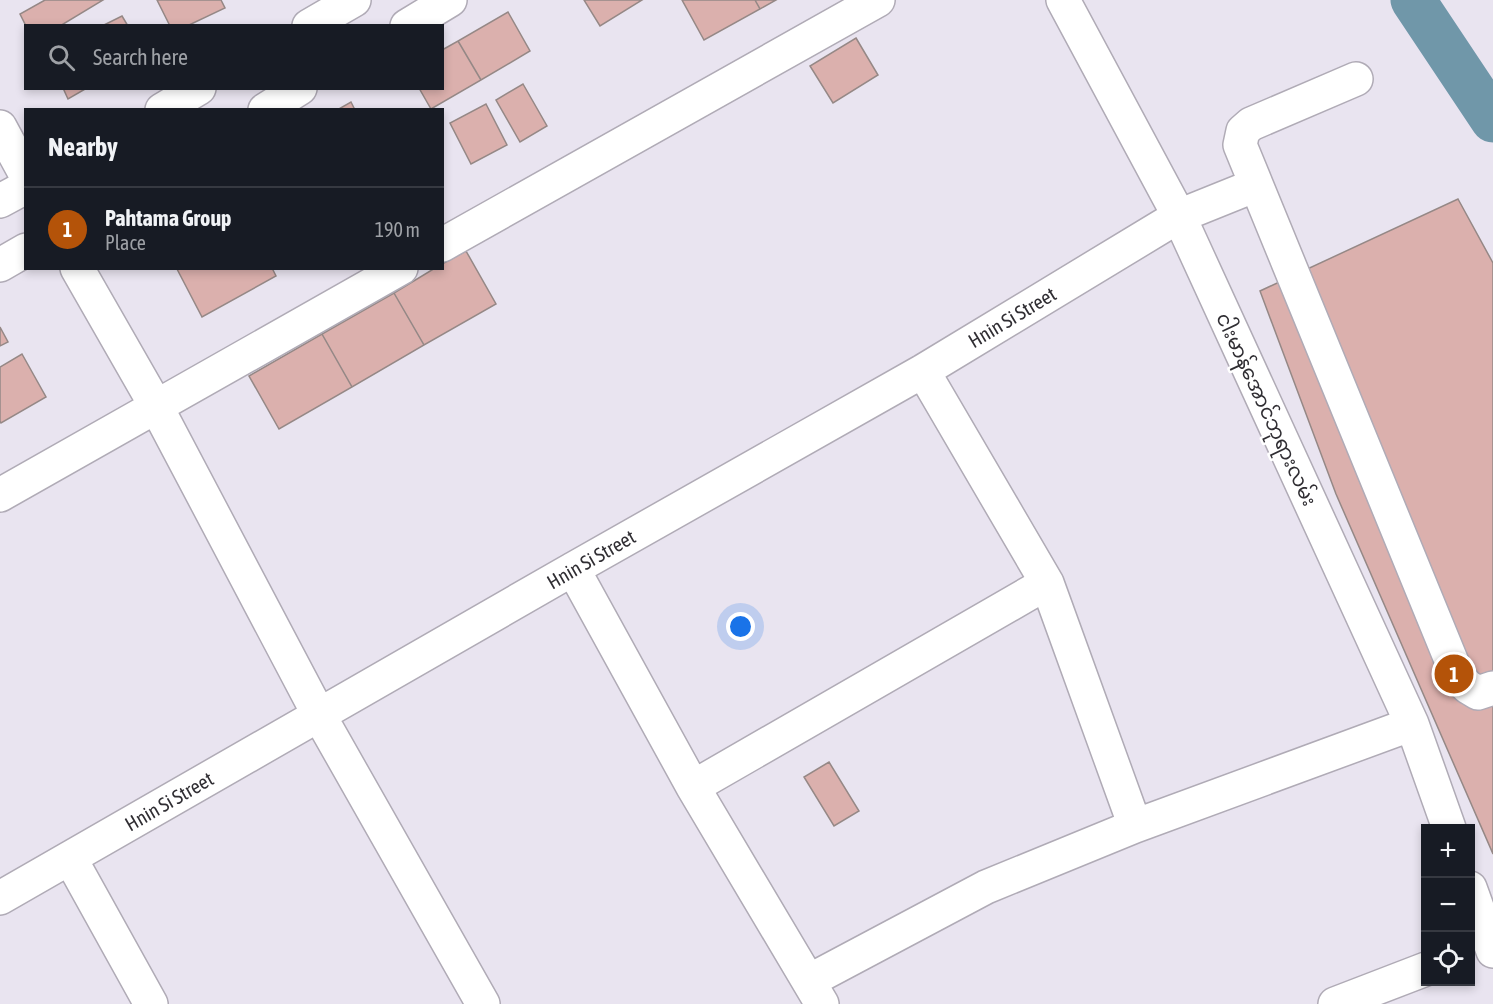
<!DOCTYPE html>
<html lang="en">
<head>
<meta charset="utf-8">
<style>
  :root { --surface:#171b24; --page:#20242c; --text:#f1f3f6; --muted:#9ea1a6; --line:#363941; --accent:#b45309 }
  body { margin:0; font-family:"Asap Condensed","Noto Sans Myanmar",sans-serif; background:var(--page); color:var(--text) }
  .controls { position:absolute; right:18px; bottom:18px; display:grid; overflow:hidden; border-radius:0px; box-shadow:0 3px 9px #0003 }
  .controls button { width:54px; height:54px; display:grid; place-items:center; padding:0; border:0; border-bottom:2px solid var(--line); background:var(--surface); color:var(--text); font:30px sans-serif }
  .you { position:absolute; left:741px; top:627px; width:21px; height:21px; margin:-15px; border:4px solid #fff; border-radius:50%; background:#1a73e8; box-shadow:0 0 0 9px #1a73e833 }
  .badge { display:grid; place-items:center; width:39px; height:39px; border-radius:50%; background:var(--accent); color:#fff; font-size:20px; font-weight:700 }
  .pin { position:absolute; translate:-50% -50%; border:3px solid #fff; box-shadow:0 2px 6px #0006 }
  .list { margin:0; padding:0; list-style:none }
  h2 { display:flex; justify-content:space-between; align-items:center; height:78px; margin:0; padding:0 24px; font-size:26px }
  h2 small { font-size:20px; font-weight:400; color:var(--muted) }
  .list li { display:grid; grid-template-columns:39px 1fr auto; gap:18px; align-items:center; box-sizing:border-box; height:84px; padding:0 24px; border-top:2px solid var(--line) }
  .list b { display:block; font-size:22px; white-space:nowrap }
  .list p { margin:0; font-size:20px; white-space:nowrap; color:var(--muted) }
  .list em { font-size:20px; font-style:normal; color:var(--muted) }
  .icon { flex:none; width:33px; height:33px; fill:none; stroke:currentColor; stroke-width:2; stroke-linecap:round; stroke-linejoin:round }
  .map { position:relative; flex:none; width:1493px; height:1004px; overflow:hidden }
  .search { position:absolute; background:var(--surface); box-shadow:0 3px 9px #0003; left:24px; top:24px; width:420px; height:66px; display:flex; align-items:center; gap:15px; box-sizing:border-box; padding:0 21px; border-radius:0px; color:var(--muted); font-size:22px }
  .panel { position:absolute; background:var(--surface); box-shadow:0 3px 9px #0003; left:24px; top:108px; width:420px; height:162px; border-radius:0px }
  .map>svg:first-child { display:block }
</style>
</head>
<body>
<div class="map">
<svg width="1493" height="1004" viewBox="0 0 1493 1004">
  <rect width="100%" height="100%" fill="#e9e4f0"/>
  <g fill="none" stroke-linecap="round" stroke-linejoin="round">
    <path stroke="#7097a9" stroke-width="45" d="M1413 0 1493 120"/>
  </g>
  <path fill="#dbb0ad" stroke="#958886" stroke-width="1.5" d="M45 0H103L60 26H26L20 14Z
    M157 0H221L225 8 187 26H170Z
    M584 0H642L600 26Z
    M682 0H755L760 9 704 40Z
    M755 0H776L760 9Z
    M508 12 530 51 481 80 458 41Z
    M122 16 128 26H102Z
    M856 38 878 75 833 103 810 66Z
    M458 41 481 80 431 109 419 88H442V50Z
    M523 84 547 126 520 142 496 100Z
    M63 88H87L68 99Z
    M351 102 355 110H337Z
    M486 104 507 145 471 164 450 123Z
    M1458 199 1493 263V854L1336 494 1260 291Z
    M466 251 496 304 424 345 394 293 435 268H442V264Z
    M272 268 276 276 202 317 177 269Z
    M394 293 424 345 352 387 322 334Z
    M0 327 8 342 0 346Z
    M322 334 352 387 279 429 249 376Z
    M22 354 46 397 1 423 0 421V367Z
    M829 762 859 811 834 826 804 777Z"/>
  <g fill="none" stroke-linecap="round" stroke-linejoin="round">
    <g stroke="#b0abb6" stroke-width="36">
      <path id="minor" d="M1063 0 1179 216 1412 724 1449 828
        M1356 79 1251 124 1243 131 1240 145 1458 677 1468 687 1478 693 1493 688
        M0 127 26 175
        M442 245 878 0
        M77 268 156 406 319 715 483 1004
        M923 371 1047 583 1135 826
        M0 495 401 268
        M573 569 693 787 822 1004
        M693 787 1047 583
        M70 858 151 1004
        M1470 888 1493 951
        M0 898 573 569 923 371 1179 216 1256 185
        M809 981 986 887 1135 826 1412 724
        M1335 1004 1426 969"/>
    </g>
    <g stroke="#b0abb6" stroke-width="36">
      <path id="major" d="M309 26 354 0
        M407 26 450 0
        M162 110 199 88
        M265 110 300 88
        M0 201 26 187
        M0 265 26 250"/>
    </g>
    <use href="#minor" stroke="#fff" stroke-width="33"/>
    <use href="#major" stroke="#fff" stroke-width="33"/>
  </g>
  <g text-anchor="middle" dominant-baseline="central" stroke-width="5" stroke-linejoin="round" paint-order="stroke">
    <g font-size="20" fill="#302e33" stroke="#fff">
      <text transform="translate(1012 317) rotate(-31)">Hnin Si Street</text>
      <text transform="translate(1267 409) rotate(65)">ငါးမာန်အောင်ဘုရားလမ်း</text>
      <text transform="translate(591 559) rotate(-30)">Hnin Si Street</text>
      <text transform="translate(169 801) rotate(-30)">Hnin Si Street</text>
    </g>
  </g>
</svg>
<div class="controls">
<button>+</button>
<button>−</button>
<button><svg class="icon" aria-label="locate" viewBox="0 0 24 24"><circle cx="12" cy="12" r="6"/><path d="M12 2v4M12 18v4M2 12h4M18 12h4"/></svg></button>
</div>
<div class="you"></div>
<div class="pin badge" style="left:1454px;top:674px">1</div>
<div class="search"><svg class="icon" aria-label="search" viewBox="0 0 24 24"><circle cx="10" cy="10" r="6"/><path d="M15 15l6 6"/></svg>Search here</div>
<section class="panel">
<h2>Nearby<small></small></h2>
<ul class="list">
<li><span class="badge">1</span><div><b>Pahtama Group</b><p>Place</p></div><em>190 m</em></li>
</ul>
</section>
</div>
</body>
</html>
